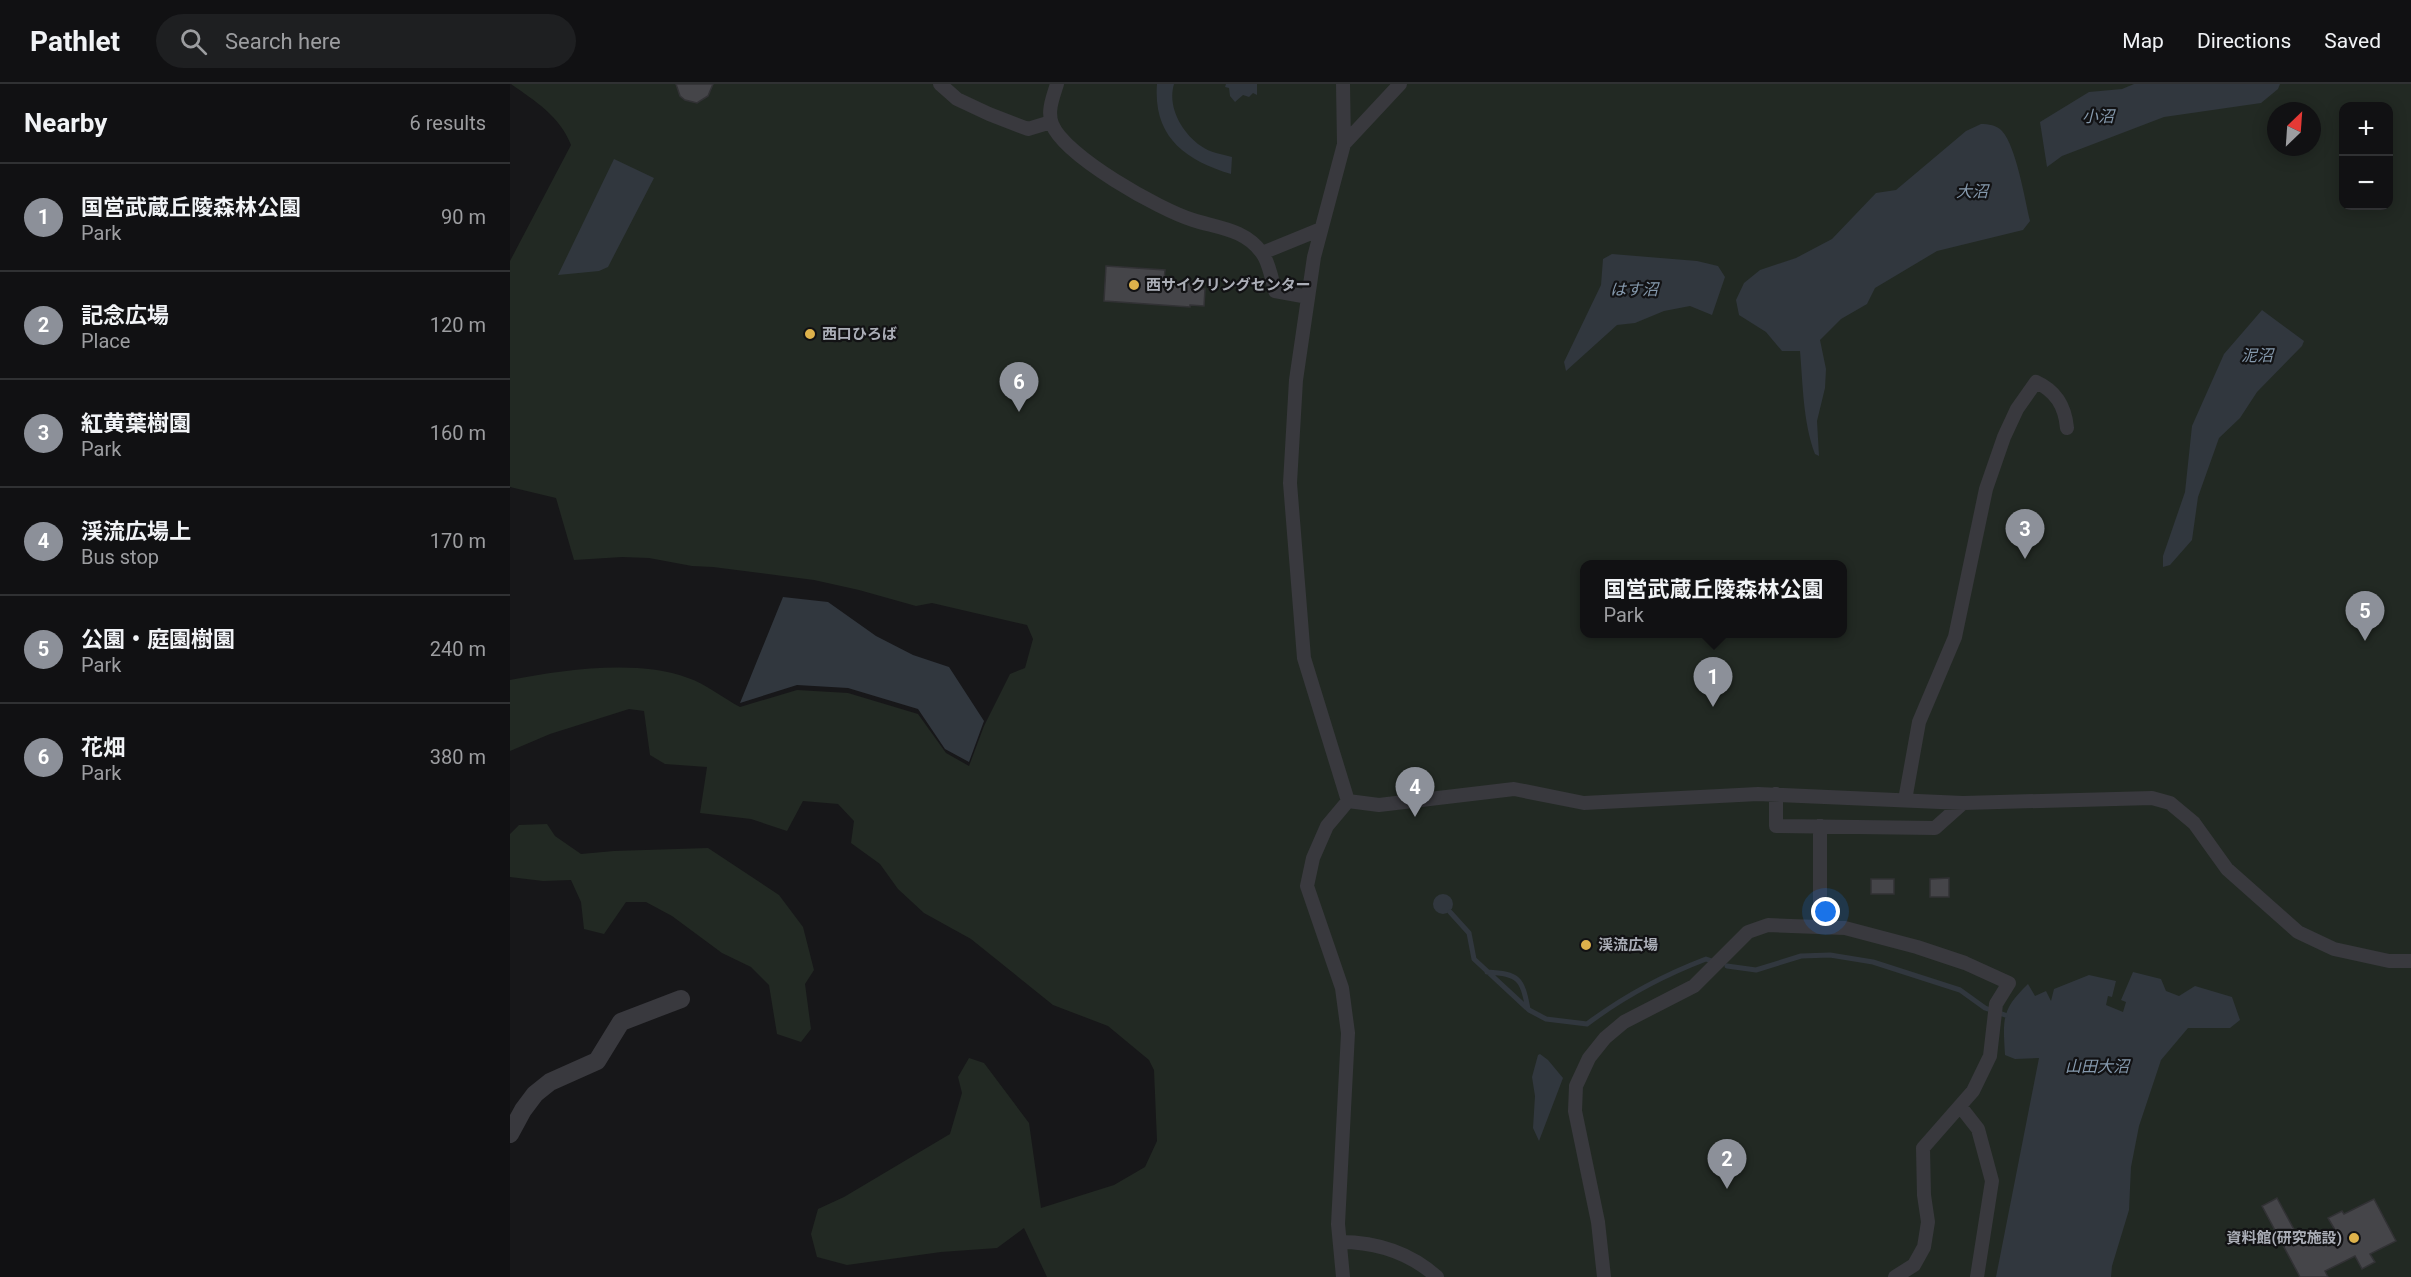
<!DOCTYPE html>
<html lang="en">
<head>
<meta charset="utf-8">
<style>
  :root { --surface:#111113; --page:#1e1f21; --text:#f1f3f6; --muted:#9c9da0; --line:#303133; --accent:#8c9099 }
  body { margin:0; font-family:Roboto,"Noto Sans JP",sans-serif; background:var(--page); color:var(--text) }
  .controls { position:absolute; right:18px; top:18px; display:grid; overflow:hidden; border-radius:12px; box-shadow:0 3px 15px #0003 }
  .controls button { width:54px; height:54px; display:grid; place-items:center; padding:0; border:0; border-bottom:2px solid var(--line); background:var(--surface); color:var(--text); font:30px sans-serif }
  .compass { position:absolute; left:1757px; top:18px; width:54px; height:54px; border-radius:50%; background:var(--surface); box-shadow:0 3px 15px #0003; rotate:25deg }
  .you { position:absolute; left:1316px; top:828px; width:21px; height:21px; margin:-15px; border:4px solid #fff; border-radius:50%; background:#1a73e8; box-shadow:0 0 0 9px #1a73e833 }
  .badge { display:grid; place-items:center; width:39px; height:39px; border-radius:50%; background:var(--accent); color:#fff; font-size:20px; font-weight:700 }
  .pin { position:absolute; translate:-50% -50px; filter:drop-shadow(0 2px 3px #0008) }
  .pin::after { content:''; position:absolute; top:32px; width:21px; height:18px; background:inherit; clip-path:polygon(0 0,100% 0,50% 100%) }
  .popup { position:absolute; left:1070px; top:476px; width:267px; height:78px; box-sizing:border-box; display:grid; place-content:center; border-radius:12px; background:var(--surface); filter:drop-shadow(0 2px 4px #0005); font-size:20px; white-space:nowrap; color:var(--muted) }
  .popup b { font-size:22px; color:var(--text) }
  .popup::after { content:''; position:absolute; left:50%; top:100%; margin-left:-12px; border:12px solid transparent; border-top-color:var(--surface) }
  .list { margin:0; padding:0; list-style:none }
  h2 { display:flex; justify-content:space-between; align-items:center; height:78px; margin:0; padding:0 24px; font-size:26px }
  h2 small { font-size:20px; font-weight:400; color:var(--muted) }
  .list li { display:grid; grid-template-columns:39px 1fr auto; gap:18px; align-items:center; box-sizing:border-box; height:108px; padding:0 24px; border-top:2px solid var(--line) }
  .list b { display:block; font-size:22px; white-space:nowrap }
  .list p { margin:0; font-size:20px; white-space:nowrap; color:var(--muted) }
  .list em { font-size:20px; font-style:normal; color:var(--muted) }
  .icon { flex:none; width:33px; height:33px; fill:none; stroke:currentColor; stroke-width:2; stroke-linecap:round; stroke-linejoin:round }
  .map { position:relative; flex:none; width:1901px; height:1193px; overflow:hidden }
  header { display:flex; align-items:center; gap:36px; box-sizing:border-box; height:84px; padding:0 30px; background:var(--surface); border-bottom:2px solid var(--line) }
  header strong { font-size:28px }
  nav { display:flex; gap:33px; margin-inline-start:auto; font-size:21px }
  .search { width:420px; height:54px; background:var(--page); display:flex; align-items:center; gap:15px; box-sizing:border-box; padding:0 21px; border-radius:33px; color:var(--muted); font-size:22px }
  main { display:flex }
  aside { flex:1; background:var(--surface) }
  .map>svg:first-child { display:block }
</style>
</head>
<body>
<header>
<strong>Pathlet</strong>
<div class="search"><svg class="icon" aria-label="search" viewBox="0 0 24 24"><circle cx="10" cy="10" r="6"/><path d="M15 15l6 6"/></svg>Search here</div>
<nav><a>Map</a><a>Directions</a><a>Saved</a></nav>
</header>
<main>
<aside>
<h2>Nearby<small>6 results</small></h2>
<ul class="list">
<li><span class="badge">1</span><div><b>国営武蔵丘陵森林公園</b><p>Park</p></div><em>90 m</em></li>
<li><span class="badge">2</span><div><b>記念広場</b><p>Place</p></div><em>120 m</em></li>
<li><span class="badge">3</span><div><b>紅黄葉樹園</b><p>Park</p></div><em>160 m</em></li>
<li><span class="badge">4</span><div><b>渓流広場上</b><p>Bus stop</p></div><em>170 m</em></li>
<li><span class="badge">5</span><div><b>公園・庭園樹園</b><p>Park</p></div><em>240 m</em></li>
<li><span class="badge">6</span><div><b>花畑</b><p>Park</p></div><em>380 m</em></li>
</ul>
</aside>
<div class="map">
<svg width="1901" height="1193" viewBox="0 0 1901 1193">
  <rect width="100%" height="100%" fill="#171719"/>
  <path fill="#222923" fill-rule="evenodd" d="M1 0H1901V1193H537L514 1144 487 1164 431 1168 337 1181 307 1173 301 1150 308 1125 334 1113 440 1050 452 1009 448 993 459 974 474 979 519 1039 531 1124 604 1101 635 1083 647 1057 644 986 639 976 598 942 543 921 461 855 414 829 388 805 370 780 341 759 344 737 328 720 293 717 277 747 241 735 190 729 197 683 155 680 140 671 134 627 119 625 40 650 0 667V596C53 586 127 575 178 594 196 600 213 614 230 623L287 606 338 609 408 630 436 669 459 682 474 642 500 590 515 584 523 555 517 541 422 519 406 522 349 506 304 496 203 483 182 482 139 474 112 473 64 476 46 414 0 403V177L61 61C50 32 25 17 1 0ZM1834 22H1878V122H1834ZM1766 27H1802V63H1766ZM1074 480H1332V550H1074Z
    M37 740 45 752 71 770 104 767 198 764 269 811 293 843 304 886 295 900 301 945 291 958 267 950 259 901 241 883 212 869 162 832 136 818H116L94 850 74 845 71 818 61 796 33 797 0 793V750L9 741Z"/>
  <path fill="#31373e" d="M647 0H664C657 23 672 49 691 62 700 69 712 70 722 73L721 90C674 76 643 52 647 0Z
    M716 0H747V11L743 9 739 13 733 11 725 18 720 12 719 4 715 3Z
    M1624 0H1770L1768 5 1751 19 1654 33 1552 72 1537 83 1530 38 1579 8 1612 5Z
    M1471 40C1478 40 1487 41 1492 47 1506 62 1515 116 1520 137L1513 146 1427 167 1365 204 1357 220 1331 235 1310 256 1316 285 1315 304 1307 337 1309 372 1305 370C1293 338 1293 301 1290 267H1272L1256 248 1229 231 1226 216 1234 199 1250 186 1286 174 1322 155 1366 109 1386 106 1456 47Z
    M104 75 144 94 98 183 89 187 48 191Z
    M1102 170 1187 177 1208 182 1215 193 1202 231 1180 222 1154 227 1125 239 1107 241 1056 287 1054 278 1091 201 1093 175Z
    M1752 226 1794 257 1792 262 1747 308 1730 334 1709 354 1688 413 1682 456 1660 481 1653 483V472L1675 408 1682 342 1714 270Z
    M273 513 318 518 366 552 403 571 439 583 474 637 459 678 435 665 408 625 338 604 287 601 230 619Z
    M923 820a10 10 0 1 1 20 0a10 10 0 1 1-20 0Z
    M1623 888 1651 895 1656 907 1669 912 1685 902 1722 913 1730 936 1720 944H1678L1651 976 1629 1042 1621 1083 1619 1126 1602 1182 1601 1193H1486L1529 974 1505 975 1495 971C1493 935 1491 926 1518 900L1525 912 1536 907 1541 917 1544 905 1579 891 1606 897 1602 913 1598 912 1596 921 1613 928 1616 918 1611 916Z
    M1030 970 1038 976 1053 994 1029 1057 1023 1044 1025 1012 1022 993 1028 971Z"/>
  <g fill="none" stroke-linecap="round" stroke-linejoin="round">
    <path stroke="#31373e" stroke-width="5" d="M940 828 959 849 964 875 1019 926 1036 935 1077 940C1113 913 1154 891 1196 875L1202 877
      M1217 882 1246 886 1291 872 1320 871 1363 878 1450 906 1475 924 1495 931
      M977 888C1009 890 1012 894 1018 925"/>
  </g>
  <path fill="#454549" stroke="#323235" stroke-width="1.5" d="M166 0H203L198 12 187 19 175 16 170 12Z
    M596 182 655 186 654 197 681 199V204L695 205 694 222 680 221V223L594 217Z
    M1439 794V813H1420V795Z
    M1361 795H1384V810H1361Z
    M1767 1114 1793 1162 1825 1146 1818 1134 1832 1127 1834 1130 1864 1115 1886 1157 1860 1170 1865 1178 1852 1185 1845 1172 1815 1187 1818 1193H1790L1752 1122Z"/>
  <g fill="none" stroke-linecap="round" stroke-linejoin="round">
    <path stroke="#39393e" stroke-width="14" d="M430 0 447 15 479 30 518 45 541 38
      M547 0C543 13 537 27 542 40 554 72 650 126 683 136 708 144 735 145 752 169 759 178 762 196 765 207L798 213
      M833 0 834 60 804 173 786 296 780 399 794 574 838 717
      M834 60 890 0
      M752 169 811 145
      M1266 710V742L1425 744 1453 719
      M1395 716 1409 638 1445 553 1476 405 1494 353 1507 325 1526 298C1546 307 1555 322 1557 344
      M838 717 869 721 1004 705 1074 719 1248 710 1453 719 1642 714 1660 719 1684 739 1717 785 1788 848 1824 865 1879 877H1901
      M1310 742V843
      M1450 1022 1468 1045 1482 1097 1467 1193
      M830 1158C867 1158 899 1168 927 1193
      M833 1193 828 1140 838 949 832 904 797 802 803 774 817 742 838 717
      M1094 1193 1088 1138 1065 1027 1066 1002 1079 974 1095 954 1114 938 1184 902 1238 848 1258 841 1335 844 1407 863 1455 879 1499 899 1486 920 1480 972 1463 1007 1413 1064 1414 1111 1418 1138 1414 1163 1404 1181 1385 1193"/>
    <path stroke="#39393e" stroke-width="18" d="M0 1050 13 1026 25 1010 40 998 87 977 111 938 171 915"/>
  </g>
  <g fill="#deb24b" stroke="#121214" stroke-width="2">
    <circle cx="624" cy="201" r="6"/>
    <circle cx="300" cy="250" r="6"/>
    <circle cx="1076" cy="861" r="6"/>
    <circle cx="1844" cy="1154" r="6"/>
  </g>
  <g text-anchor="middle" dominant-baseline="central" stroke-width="4.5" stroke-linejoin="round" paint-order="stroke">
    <g font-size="15" font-weight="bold" fill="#abaeb7" stroke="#121214" text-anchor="start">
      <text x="636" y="201">西サイクリングセンター</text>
      <text x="312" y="250">西口ひろば</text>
      <text x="1088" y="861">渓流広場</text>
      <text x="1832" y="1154" text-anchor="end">資料館(研究施設)</text>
    </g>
    <g font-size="16" font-style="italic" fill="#869aae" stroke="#121214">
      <text x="1588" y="32">小沼</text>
      <text x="1462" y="107">大沼</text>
      <text x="1124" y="205">はす沼</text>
      <text x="1747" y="271">泥沼</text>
      <text x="1587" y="982">山田大沼</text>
    </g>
  </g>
</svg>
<div class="controls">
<button>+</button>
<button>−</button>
</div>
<svg class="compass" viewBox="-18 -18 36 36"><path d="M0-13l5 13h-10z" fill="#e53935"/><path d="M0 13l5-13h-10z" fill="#9c9da0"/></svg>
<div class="you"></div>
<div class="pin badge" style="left:1203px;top:623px">1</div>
<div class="popup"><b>国営武蔵丘陵森林公園</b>Park</div>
<div class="pin badge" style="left:1217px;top:1105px">2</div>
<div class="pin badge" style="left:1515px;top:475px">3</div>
<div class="pin badge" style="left:905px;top:733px">4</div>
<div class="pin badge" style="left:1855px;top:557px">5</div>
<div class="pin badge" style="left:509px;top:328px">6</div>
</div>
</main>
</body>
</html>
